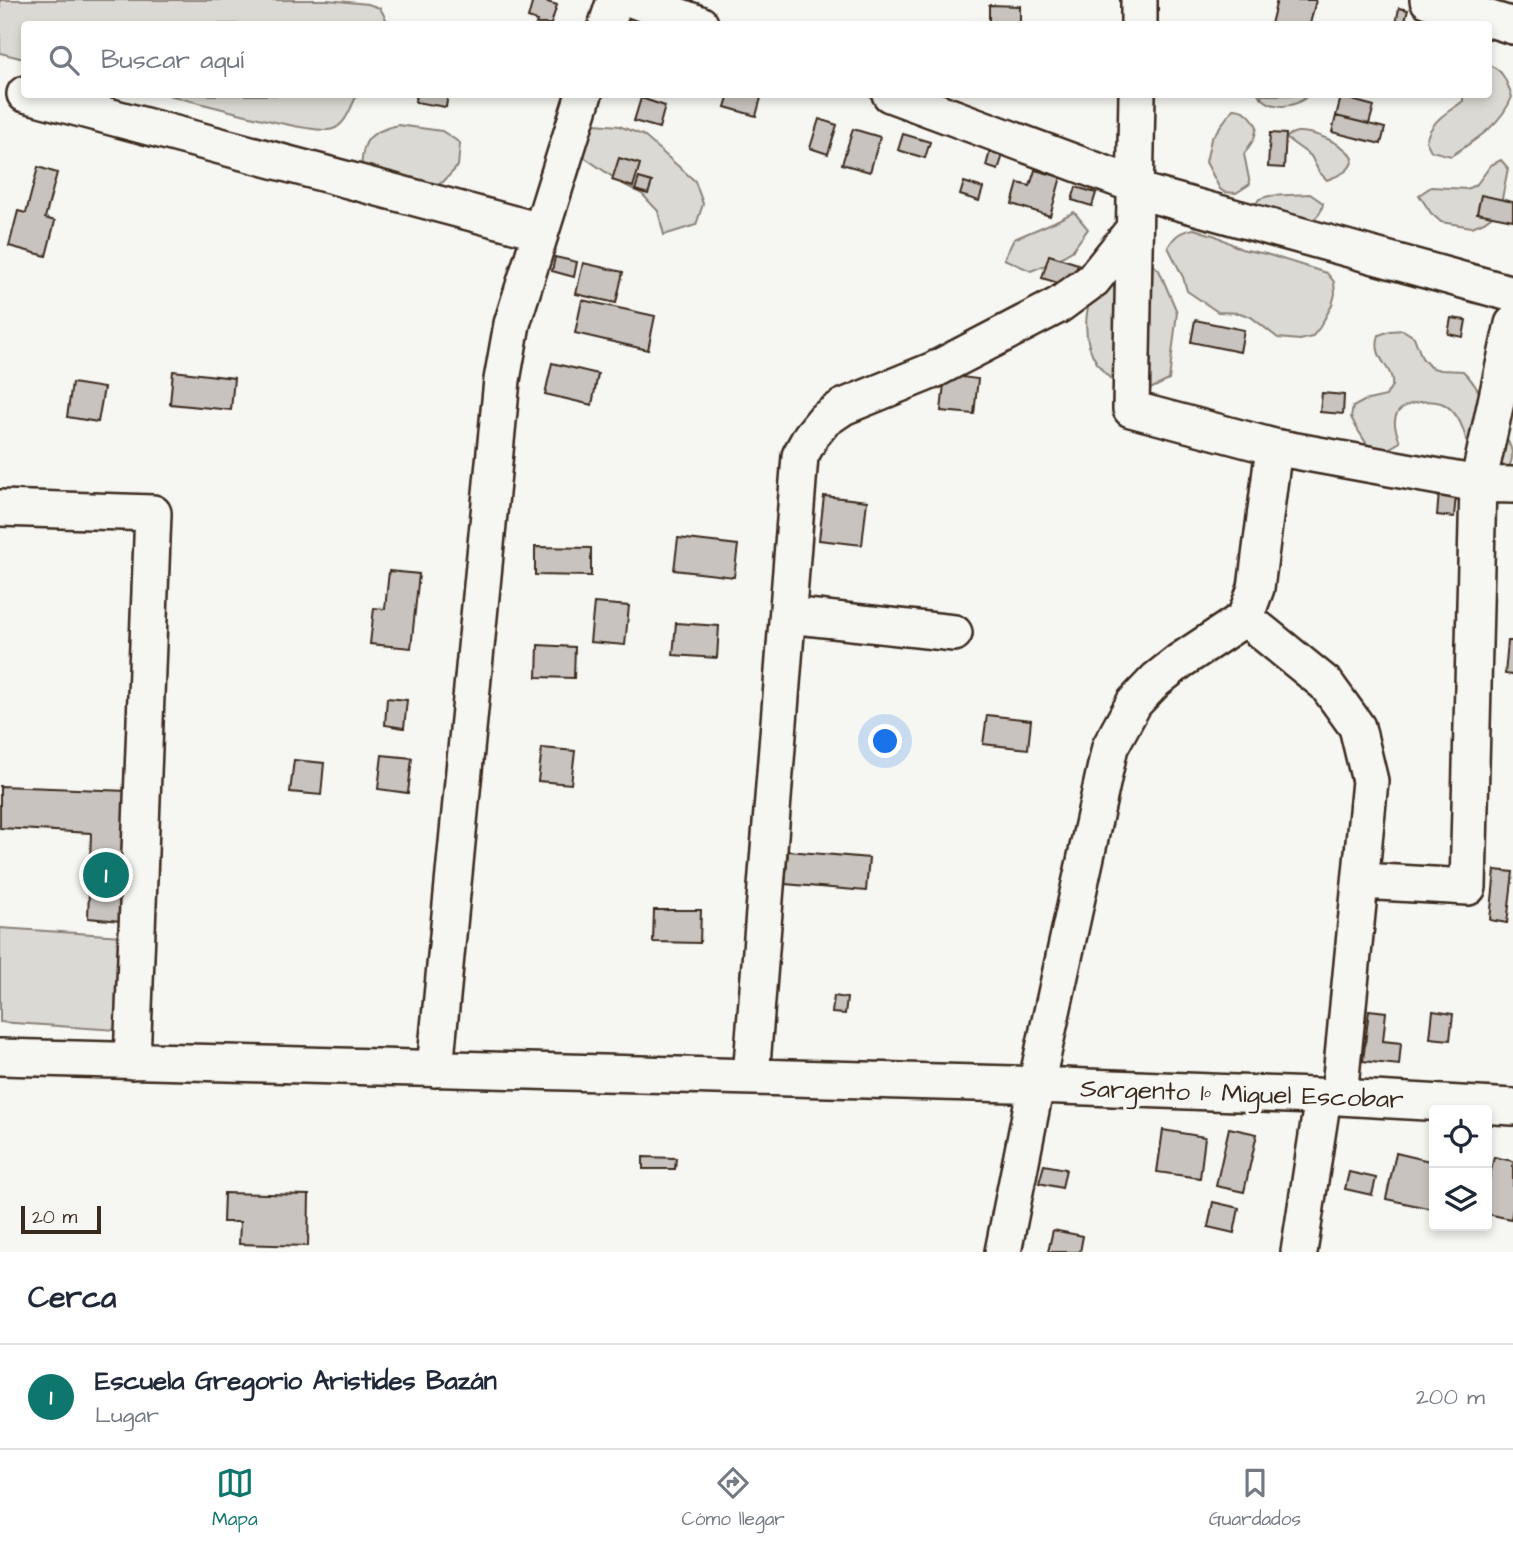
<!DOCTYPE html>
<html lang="es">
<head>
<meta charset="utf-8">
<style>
  :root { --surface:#fff; --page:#f2f2f3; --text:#1f2937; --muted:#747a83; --line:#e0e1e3; --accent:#0f766e }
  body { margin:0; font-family:"Architects Daughter",sans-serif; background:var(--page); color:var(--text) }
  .controls { position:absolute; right:21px; bottom:21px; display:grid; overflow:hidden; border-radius:7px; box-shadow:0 4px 10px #0003 }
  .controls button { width:63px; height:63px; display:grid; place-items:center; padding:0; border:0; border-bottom:2px solid var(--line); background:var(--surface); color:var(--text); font:35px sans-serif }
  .scale { position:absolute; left:21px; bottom:18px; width:80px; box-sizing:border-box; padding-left:7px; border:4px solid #3b2a1e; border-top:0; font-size:19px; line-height:24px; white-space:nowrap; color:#3b2a1e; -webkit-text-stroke:5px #f6f6f2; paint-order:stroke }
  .you { position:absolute; left:886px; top:742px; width:24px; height:24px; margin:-18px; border:5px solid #fff; border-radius:50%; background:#1a73e8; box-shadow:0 0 0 10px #1a73e833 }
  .badge { display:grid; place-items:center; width:46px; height:46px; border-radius:50%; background:var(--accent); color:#fff; font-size:23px; font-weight:700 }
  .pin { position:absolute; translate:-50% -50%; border:4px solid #fff; box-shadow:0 2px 7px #0006 }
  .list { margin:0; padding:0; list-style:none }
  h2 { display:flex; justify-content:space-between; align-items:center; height:91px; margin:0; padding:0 28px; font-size:30px }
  h2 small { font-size:23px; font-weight:400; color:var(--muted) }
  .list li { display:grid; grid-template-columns:46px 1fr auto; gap:21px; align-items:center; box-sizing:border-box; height:105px; padding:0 28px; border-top:2px solid var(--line) }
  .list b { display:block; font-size:26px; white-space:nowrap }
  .list p { margin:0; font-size:23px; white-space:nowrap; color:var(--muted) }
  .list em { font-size:23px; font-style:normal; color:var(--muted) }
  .icon { flex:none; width:38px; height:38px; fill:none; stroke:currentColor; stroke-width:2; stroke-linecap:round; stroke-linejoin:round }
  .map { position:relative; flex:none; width:1513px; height:1252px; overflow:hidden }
  .search { position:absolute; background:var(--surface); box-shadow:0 4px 10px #0003; left:21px; right:21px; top:21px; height:77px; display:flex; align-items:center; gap:18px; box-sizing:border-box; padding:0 24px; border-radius:7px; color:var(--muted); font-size:26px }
  .sheet { height:196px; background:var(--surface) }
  nav { display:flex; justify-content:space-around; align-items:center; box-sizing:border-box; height:98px; border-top:2px solid var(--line); background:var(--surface); font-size:19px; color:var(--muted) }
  nav a { display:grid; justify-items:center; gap:4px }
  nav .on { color:var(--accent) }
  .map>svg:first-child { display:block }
</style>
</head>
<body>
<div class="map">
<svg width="1513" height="1252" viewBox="0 0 1513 1252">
  <rect width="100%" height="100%" fill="#f6f6f2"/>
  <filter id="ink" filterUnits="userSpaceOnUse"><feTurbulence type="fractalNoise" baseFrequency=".0143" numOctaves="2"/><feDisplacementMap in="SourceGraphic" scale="14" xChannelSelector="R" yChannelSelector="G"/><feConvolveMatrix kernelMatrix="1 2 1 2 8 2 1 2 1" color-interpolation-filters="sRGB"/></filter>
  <g filter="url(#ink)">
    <path fill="#dad9d3" stroke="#8a8278" stroke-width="2" d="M0 0H328L368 4 380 8 386 19 385 24H24V59L0 53Z
      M1489 65C1504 70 1507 83 1512 97 1501 125 1475 140 1451 156L1431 151 1426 141C1432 119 1446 114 1463 101V95L1488 94Z
      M168 95H357C351 106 346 125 333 129 316 136 193 101 168 95Z
      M1259 95H1309C1295 108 1272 111 1259 95Z
      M1233 109C1245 109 1252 116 1257 127L1254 139 1244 154 1250 184 1236 193 1224 192 1220 189 1206 162 1211 139Z
      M595 124 619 126 643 135 695 181 703 204 696 225 664 235 658 211 642 194 623 184 585 158 565 150 575 130Z
      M398 125 442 131 460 143 458 166 443 182 421 188 361 170C363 139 367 133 398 125Z
      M1297 132C1314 131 1343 143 1353 158 1351 172 1339 175 1327 180L1319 172 1311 156 1286 138 1291 134Z
      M1501 160 1508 168 1501 204 1495 214 1484 222 1472 227 1441 222 1431 213 1419 195 1431 187 1467 189 1477 184 1491 165Z
      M1310 194 1323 203C1322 213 1315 222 1304 222 1295 222 1267 213 1257 210L1256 204 1259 199 1269 196Z
      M1074 212 1088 229 1072 251 1053 262 1031 271 1004 259 1014 239 1054 222Z
      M1194 229 1216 236 1241 249 1266 254 1327 273 1334 282 1335 294 1332 305 1320 327 1312 337 1300 340 1278 338 1251 317 1240 313 1218 312 1187 291 1183 277 1168 247C1175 235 1181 231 1194 229Z
      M1140 253 1159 270 1177 312 1169 380 1131 398C1120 387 1105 376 1097 363 1075 329 1092 293 1100 257Z
      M1403 330 1414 337 1422 358 1430 367 1440 370 1463 371C1478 385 1485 405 1496 423 1502 432 1510 441 1512 452 1513 461 1510 465 1505 472L1470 453C1466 440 1463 423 1454 413 1451 409 1446 405 1441 403 1427 399 1396 402 1395 421 1394 427 1398 436 1400 442L1378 455 1368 446 1356 427 1351 417 1353 407 1364 401 1386 396C1387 394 1391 387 1392 386 1395 367 1371 360 1379 335L1390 331Z
      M0 928 122 936 116 1030 0 1022Z"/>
    <path fill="#c8c3be" stroke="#3b2a1e" stroke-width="2" d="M533 0H541L557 5 551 24H536L537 21 528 18Z
      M1277 0H1316L1310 24H1271Z
      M989 5 1020 6V24H989Z
      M1399 8 1408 10 1404 24H1396Z
      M416 94H448L446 107 415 102Z
      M729 94H762L756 116 725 107Z
      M1341 97 1374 106 1369 124 1336 116Z
      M641 98 665 106 659 128 634 121Z
      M1336 116 1385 128 1381 144 1332 132Z
      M819 119 837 125 828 154 810 148Z
      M853 129 880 137 870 172 842 164Z
      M1270 133 1286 134 1284 168 1268 167Z
      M903 134 930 142 925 158 898 150Z
      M990 151 1003 155 998 170 986 166Z
      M619 158 640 164 633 187 612 180Z
      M38 167 57 173 45 218 55 221 46 256 9 246 18 211 26 213Z
      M1035 170 1061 177 1050 216 1012 204 1018 183 1030 186Z
      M639 178 652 182 648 194 635 190Z
      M964 182 983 188 979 201 960 195Z
      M1076 187 1096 193 1092 206 1072 200Z
      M1481 195 1513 202V220L1477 213Z
      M1049 255 1078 264 1071 287 1042 278Z
      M555 257 577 262 574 277 552 271Z
      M583 263 623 272 616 303 576 294Z
      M582 300 655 316 648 350 575 333Z
      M1451 318 1466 320 1463 337 1448 334Z
      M1195 320 1244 330 1240 352 1191 342Z
      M552 363 598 374 592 405 545 394Z
      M173 371 234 378 231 410 170 404Z
      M945 375 978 379 974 414 941 411Z
      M72 383 104 388 98 422 67 417Z
      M1322 393 1344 395 1343 414 1320 412Z
      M1439 493 1456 495 1454 517 1437 515Z
      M824 496 867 501 862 545 819 540Z
      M678 538 738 545 734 577 674 570Z
      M535 547 591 548V576L535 575Z
      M389 571 419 574 411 648 370 644 374 608 385 609Z
      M594 603 629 606 625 645 590 642Z
      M676 623 719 626 717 658 673 655Z
      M1508 641H1513V675L1505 674Z
      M538 645 575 647 574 678 537 677Z
      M387 698 407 700 404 728 385 725Z
      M987 715 1031 720 1028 749 983 744Z
      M542 748 575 751 571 784 538 781Z
      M382 755 412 758 408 793 378 789Z
      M294 760 324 763 321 795 290 792Z
      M0 786 127 791 121 921 88 918 91 833 0 828Z
      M788 851 869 858 866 891 785 884Z
      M1495 870 1513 872 1507 923 1490 920Z
      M654 910H701L700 943 653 942Z
      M834 996 847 998 845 1014 832 1013Z
      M1369 1010 1386 1012 1383 1041 1401 1043 1399 1065 1363 1061Z
      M1433 1011 1453 1014 1450 1040 1430 1038Z
      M1229 1128 1257 1134 1244 1192 1216 1186Z
      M1163 1130 1205 1137 1200 1178 1157 1172Z
      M1396 1153 1434 1162V1198L1432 1209 1386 1199Z
      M643 1157 676 1158 675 1169H643Z
      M1494 1157 1513 1161V1208L1511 1219 1487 1214 1488 1197H1487V1189Z
      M1044 1165 1066 1169 1062 1188 1039 1183Z
      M1349 1172 1376 1178 1372 1195 1345 1189Z
      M224 1193 309 1195 308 1246 239 1244 240 1222H223Z
      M1213 1202 1239 1208 1234 1233 1208 1227Z
      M1053 1230 1083 1236 1080 1252H1048Z"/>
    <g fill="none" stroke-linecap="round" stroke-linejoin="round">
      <g stroke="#3b2a1e" stroke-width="40">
        <path id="minor" d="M634 0 700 24
          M1428 0 1513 26
          M607 24 615 0
          M1139 24V0
          M25 94 540 231
          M890 94 1135 185
          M1137 94 1131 409 1274 447 1478 484 1513 485
          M1135 190 1513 294
          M0 508 153 513 132 1061
          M788 615 954 633
          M1245 618 1326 684 1357 727 1370 781 1339 1097
          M1361 881 1468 887 1478 484 1513 324
          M0 1057 1013 1084 1339 1097 1513 1107
          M435 1069 502 380 512 324 584 94
          M751 1077 800 456 811 436 824 420 843 407 934 370 1059 305 1093 280 1134 229
          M1003 1252 1036 1085 1110 747 1134 703 1156 680 1180 661 1245 618 1256 588 1274 447
          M1299 1252 1323 1097"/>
      </g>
      <use href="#minor" stroke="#f6f6f2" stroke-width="35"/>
    </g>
  </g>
  <g text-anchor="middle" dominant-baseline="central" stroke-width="6" stroke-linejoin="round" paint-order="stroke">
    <g font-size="26" fill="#3b2a1e" stroke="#f6f6f2">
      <text transform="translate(1242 1094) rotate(2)">Sargento 1º Miguel Escobar</text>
    </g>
  </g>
</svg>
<div class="controls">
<button><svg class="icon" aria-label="locate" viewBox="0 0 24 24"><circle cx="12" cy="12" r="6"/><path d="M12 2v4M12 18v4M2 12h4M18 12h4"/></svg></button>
<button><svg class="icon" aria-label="layers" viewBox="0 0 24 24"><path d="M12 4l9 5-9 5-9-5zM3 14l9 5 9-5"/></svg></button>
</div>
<div class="scale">20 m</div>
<div class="you"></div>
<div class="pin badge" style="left:106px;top:875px">1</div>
<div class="search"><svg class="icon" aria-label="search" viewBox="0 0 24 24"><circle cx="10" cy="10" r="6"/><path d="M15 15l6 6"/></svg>Buscar aquí</div>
</div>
<section class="sheet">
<h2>Cerca<small></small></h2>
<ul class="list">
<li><span class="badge">1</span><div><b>Escuela Gregorio Aristides Bazán</b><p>Lugar</p></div><em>200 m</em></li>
</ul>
</section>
<nav>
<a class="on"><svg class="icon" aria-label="map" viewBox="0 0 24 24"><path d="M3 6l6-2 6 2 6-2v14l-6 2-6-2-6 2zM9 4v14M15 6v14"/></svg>Mapa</a>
<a><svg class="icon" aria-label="directions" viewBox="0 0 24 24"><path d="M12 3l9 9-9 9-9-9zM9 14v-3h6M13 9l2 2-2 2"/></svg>Cómo llegar</a>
<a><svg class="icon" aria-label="saved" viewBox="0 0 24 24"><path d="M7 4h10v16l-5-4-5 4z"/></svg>Guardados</a>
</nav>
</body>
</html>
